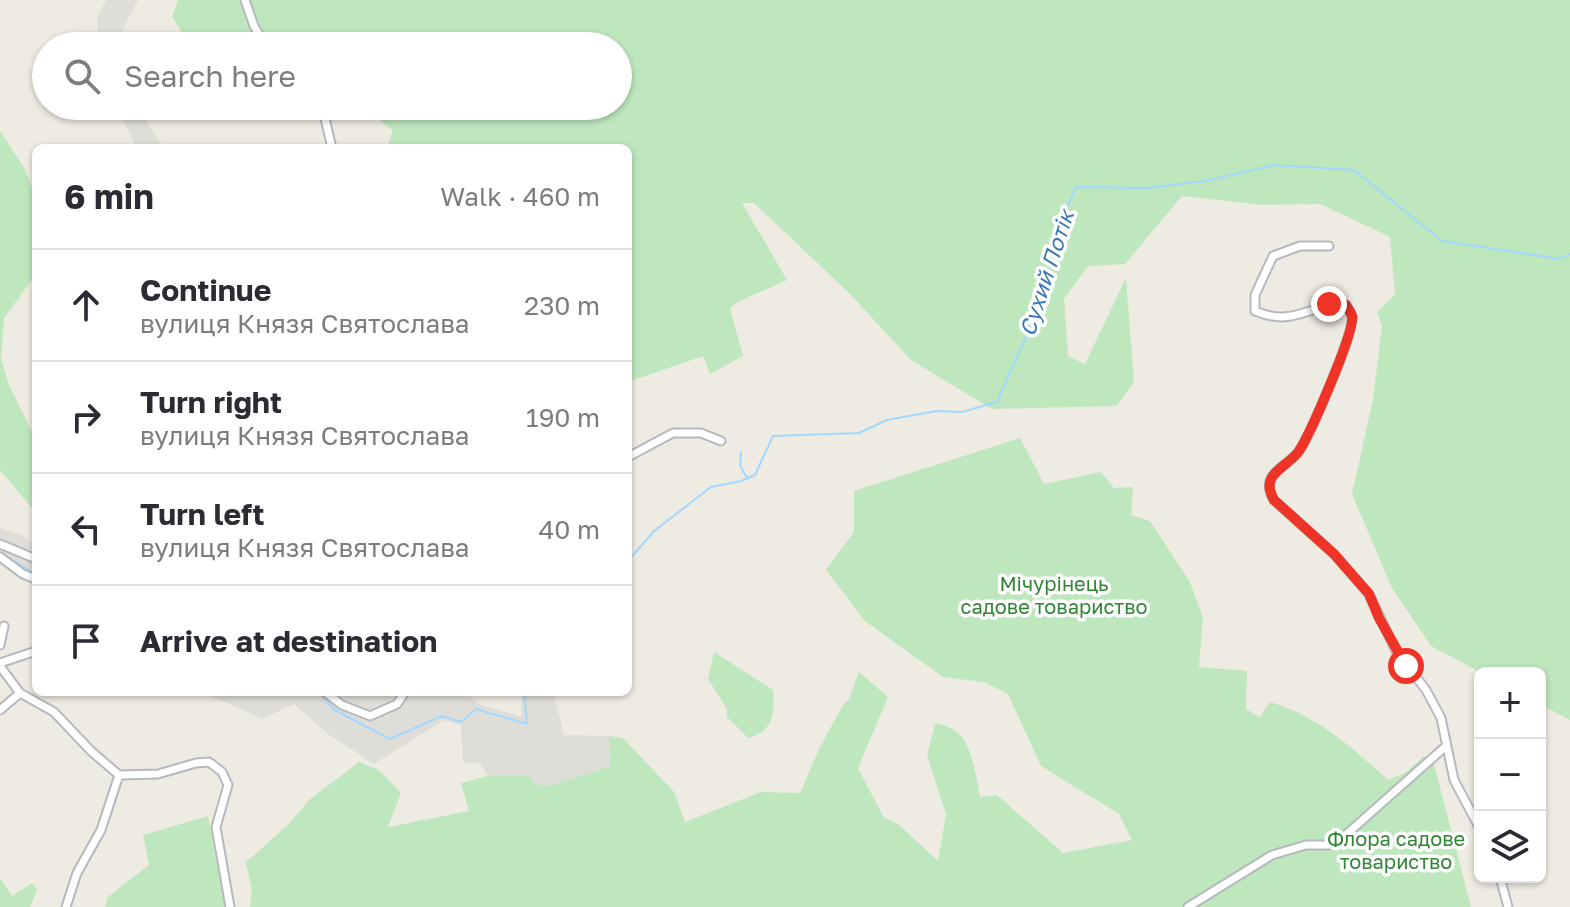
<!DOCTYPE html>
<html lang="en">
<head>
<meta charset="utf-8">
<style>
  :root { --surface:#fff; --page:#f2f2f3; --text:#2b2b33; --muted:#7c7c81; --line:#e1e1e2 }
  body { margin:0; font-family:"Golos Text",sans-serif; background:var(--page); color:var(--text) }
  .controls { position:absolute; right:24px; bottom:24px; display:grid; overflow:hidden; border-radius:12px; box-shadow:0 2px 6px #0004 }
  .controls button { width:72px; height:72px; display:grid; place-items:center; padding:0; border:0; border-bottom:2px solid var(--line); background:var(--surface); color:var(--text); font:40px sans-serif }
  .stop { position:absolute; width:24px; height:24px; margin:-18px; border:6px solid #f03327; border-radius:50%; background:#fff }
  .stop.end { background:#f03327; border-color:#fff; box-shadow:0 2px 8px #0008 }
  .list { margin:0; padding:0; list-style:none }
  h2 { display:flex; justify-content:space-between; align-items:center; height:104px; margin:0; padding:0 32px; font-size:34px }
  h2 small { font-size:26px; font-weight:400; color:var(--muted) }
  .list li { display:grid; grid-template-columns:52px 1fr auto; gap:24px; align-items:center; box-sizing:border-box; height:112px; padding:0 32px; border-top:2px solid var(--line) }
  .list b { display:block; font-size:30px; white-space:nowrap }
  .list p { margin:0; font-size:26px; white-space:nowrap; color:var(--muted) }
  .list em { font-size:26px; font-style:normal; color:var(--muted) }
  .icon { flex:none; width:44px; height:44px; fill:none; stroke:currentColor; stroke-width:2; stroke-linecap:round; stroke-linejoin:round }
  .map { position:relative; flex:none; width:1570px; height:907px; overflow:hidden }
  .search { position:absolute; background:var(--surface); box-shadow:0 2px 6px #0004; left:32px; top:32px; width:600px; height:88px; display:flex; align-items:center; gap:20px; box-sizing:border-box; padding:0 28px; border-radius:44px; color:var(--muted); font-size:30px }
  .panel { position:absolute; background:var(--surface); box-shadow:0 2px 6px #0004; left:32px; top:144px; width:600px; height:552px; border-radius:12px }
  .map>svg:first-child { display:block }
</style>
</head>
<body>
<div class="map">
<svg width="1570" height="907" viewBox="0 0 1570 907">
  <rect width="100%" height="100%" fill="#eeebe2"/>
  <path fill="#dfddd7" d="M106 0H138L123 29 122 46H98L97 18Z
    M116 106H136L164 148H137Z
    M0 528 21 535 36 544V583L21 579 0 561Z
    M202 692H430L431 696 444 692H465L479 704 522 717 521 692H556L555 700 564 735 609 736 610 766 549 786 534 784 529 776H488L480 763 463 762 461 725 444 720 374 764 328 734 294 704 262 719Z"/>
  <path fill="#bee7be" d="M178 0H1570V720L1540 704V673H1482L1431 646 1392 588 1352 494 1373 399 1382 326 1377 312 1395 294 1390 237 1320 204 1262 205 1182 196 1125 264 1088 266 1064 299 1068 356 1085 364 1126 278 1134 382 1116 406 992 409 911 360 849 293 754 203H742L787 280 738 302 730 308 743 356 710 374 703 356 628 382V148H387L393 131 363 106H618V46H191L172 17Z
    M0 131 25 169 36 199V274L4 318 1 359 9 385 36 440V513L0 470Z
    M1020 438 1044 484 1101 472 1114 488 1133 487 1131 515 1150 521 1190 582 1203 618 1199 667 1247 671 1246 709 1260 717 1270 702C1316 715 1354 749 1388 780L1405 773 1424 756 1434 764 1471 907H250L252 891 246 862 289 824 309 800 359 762 379 770 401 793 388 827 469 811 461 783 488 776H529L534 784 549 786 610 766 609 736 623 738 674 792 685 822 761 792 800 793 820 747 843 705 849 699 859 672 888 697 858 768 884 818 897 823 938 861 946 814 927 755 935 724C972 726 974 768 980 797L997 795 1063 853 1132 840 1119 814 1041 766 1008 694 984 682 943 677 865 621 826 570 854 532V491Z
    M714 652 773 690C774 715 775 730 748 738L727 717V709L708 679Z
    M208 816 225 907H105L108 897 149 865 143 835Z
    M0 878 12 896 32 883 37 890 30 907H0Z"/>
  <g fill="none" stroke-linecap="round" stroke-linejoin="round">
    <path stroke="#a2d8ff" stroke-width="2" d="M741 453 740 465 747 478
      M0 553 36 574
      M628 561 654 531 711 487 741 481 755 475 773 436 859 433 887 420 936 411 962 412 997 402 1036 314 1049 279 1054 237 1076 187 1147 188 1205 181 1274 165 1354 170 1442 241 1560 259 1570 254
      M319 692 333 709 390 739 442 716 461 722 476 709 527 724 524 692"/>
    <g stroke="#b5b9bd" stroke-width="11">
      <path id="minor" d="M245 0 254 26 266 46
        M318 106 323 110 332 148
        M1329 246H1300L1273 256 1255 295V311C1295 328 1308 303 1346 305 1348 309 1351 312 1352 316 1355 332 1310 435 1299 451 1292 461 1278 467 1272 477 1267 485 1270 493 1274 500L1334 554 1369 594 1396 651 1426 690 1441 718 1454 780 1480 829
        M628 457 673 433H701L721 441
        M0 544 36 559
        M0 557 23 574 36 579
        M0 645 4 626
        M0 663 36 651
        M0 666 20 693 54 712 91 751 119 775 158 774 196 763 209 762 222 772 228 785 216 827 230 907
        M325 692 342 705 370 716 397 704 405 692
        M0 710 20 693
        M1500 877 1508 907
        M66 907 77 873 101 830 119 775
        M1188 907 1272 855 1306 845H1329L1340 840 1446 746"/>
    </g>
    <use href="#minor" stroke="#fff" stroke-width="7"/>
  </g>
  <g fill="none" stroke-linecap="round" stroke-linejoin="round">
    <path stroke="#f03327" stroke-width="10" d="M1329 304 1346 305C1348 309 1351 312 1352 316 1355 332 1310 434 1299 451 1292 461 1279 467 1272 477 1267 485 1270 493 1274 500L1334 554 1369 594 1379 618 1406 666"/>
  </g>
  <g text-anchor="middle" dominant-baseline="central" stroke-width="7" stroke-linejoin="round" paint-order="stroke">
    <g font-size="20" fill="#318534" stroke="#fff">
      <text x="1054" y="583">Мічурінець<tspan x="1054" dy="23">садове товариство</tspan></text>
      <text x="1396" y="838">Флора садове<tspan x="1396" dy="23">товариство</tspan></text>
    </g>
    <g font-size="22" font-style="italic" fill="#3a78b5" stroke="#fff">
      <text transform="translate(1046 273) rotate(-72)">Сухий Потік</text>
    </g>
  </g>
</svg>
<div class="controls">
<button>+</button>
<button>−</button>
<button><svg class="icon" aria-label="layers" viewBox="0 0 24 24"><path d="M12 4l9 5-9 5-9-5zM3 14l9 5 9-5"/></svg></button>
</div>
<div class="stop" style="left:1406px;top:666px"></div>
<div class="stop end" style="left:1329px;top:304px"></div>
<div class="search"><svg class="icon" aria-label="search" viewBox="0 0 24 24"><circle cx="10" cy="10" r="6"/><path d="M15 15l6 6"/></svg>Search here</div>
<section class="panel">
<h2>6 min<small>Walk · 460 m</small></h2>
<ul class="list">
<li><svg class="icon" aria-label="ahead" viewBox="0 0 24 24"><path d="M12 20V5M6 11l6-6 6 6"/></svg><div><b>Continue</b><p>вулиця Князя Святослава</p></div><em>230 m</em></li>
<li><svg class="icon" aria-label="right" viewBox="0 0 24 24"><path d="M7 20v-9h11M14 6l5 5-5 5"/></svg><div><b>Turn right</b><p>вулиця Князя Святослава</p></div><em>190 m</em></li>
<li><svg class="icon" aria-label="left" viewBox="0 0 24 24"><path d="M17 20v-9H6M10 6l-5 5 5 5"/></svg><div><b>Turn left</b><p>вулиця Князя Святослава</p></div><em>40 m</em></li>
<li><svg class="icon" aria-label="arrive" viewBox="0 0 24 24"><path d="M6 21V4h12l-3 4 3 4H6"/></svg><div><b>Arrive at destination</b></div></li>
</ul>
</section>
</div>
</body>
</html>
